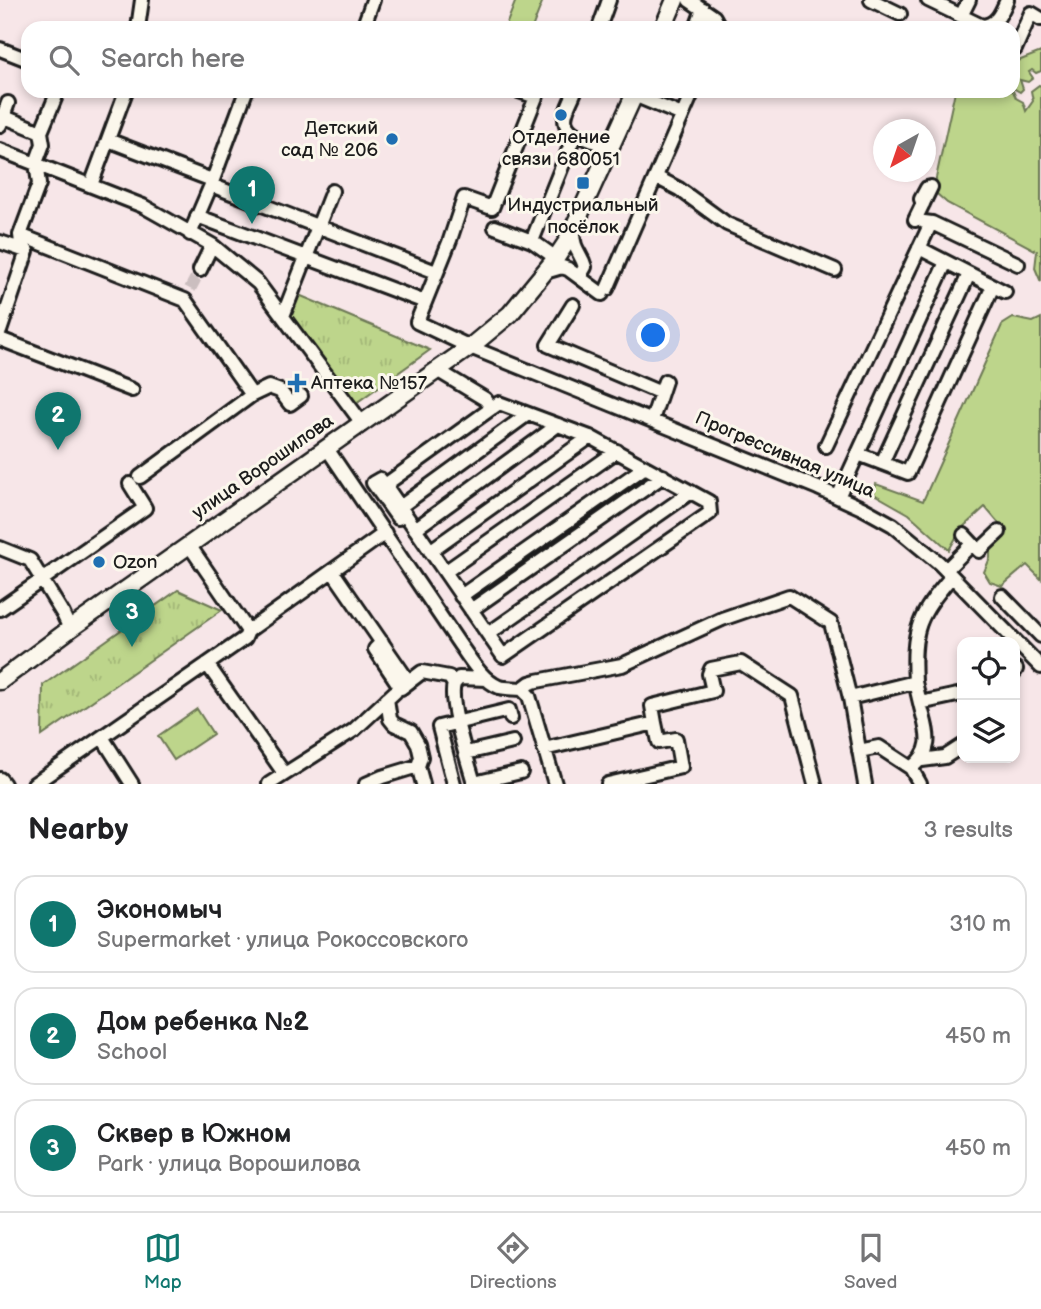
<!DOCTYPE html>
<html lang="en">
<head>
<meta charset="utf-8">
<style>
  :root { --surface:#fff; --page:#f6f6f6; --text:#202124; --muted:#757577; --line:#e0e0e0; --accent:#0f766e }
  body { margin:0; font-family:"Balsamiq Sans",sans-serif; background:var(--page); color:var(--text) }
  .controls { position:absolute; right:21px; bottom:21px; display:grid; overflow:hidden; border-radius:14px; box-shadow:0 4px 10px #0003 }
  .controls button { width:63px; height:63px; display:grid; place-items:center; padding:0; border:0; border-bottom:2px solid var(--line); background:var(--surface); color:var(--text); font:35px sans-serif }
  .compass { position:absolute; left:873px; top:119px; width:63px; height:63px; border-radius:50%; background:var(--surface); box-shadow:0 4px 10px #0003; rotate:220deg }
  .you { position:absolute; left:654px; top:336px; width:24px; height:24px; margin:-18px; border:5px solid #fff; border-radius:50%; background:#1a73e8; box-shadow:0 0 0 10px #1a73e833 }
  .badge { display:grid; place-items:center; width:46px; height:46px; border-radius:50%; background:var(--accent); color:#fff; font-size:23px; font-weight:700 }
  .pin { position:absolute; translate:-50% -58px; filter:drop-shadow(0 2px 4px #0008) }
  .pin::after { content:''; position:absolute; top:37px; width:24px; height:21px; background:inherit; clip-path:polygon(0 0,100% 0,50% 100%) }
  .list { margin:0; padding:0; list-style:none }
  h2 { display:flex; justify-content:space-between; align-items:center; height:91px; margin:0; padding:0 28px; font-size:30px }
  h2 small { font-size:23px; font-weight:400; color:var(--muted) }
  .list li { display:grid; grid-template-columns:46px 1fr auto; gap:21px; align-items:center; box-sizing:border-box; height:98px; margin:0 14px 14px; padding:0 14px; border:2px solid var(--line); border-radius:21px }
  .list b { display:block; font-size:26px; white-space:nowrap }
  .list p { margin:0; font-size:23px; white-space:nowrap; color:var(--muted) }
  .list em { font-size:23px; font-style:normal; color:var(--muted) }
  .icon { flex:none; width:38px; height:38px; fill:none; stroke:currentColor; stroke-width:2; stroke-linecap:round; stroke-linejoin:round }
  .map { position:relative; flex:none; width:1041px; height:784px; overflow:hidden }
  .search { position:absolute; background:var(--surface); box-shadow:0 4px 10px #0003; left:21px; right:21px; top:21px; height:77px; display:flex; align-items:center; gap:18px; box-sizing:border-box; padding:0 24px; border-radius:21px; color:var(--muted); font-size:26px }
  .sheet { height:427px; background:var(--surface) }
  nav { display:flex; justify-content:space-around; align-items:center; box-sizing:border-box; height:98px; border-top:2px solid var(--line); background:var(--surface); font-size:19px; color:var(--muted) }
  nav a { display:grid; justify-items:center; gap:4px }
  nav .on { color:var(--accent) }
  .map>svg:first-child { display:block }
</style>
</head>
<body>
<div class="map">
<svg width="1041" height="784" viewBox="0 0 1041 784">
  <defs>
    <pattern id="park-tufts" width="24" height="20" patternUnits="userSpaceOnUse" patternTransform="scale(1.75)"><rect width="24" height="20" fill="#bdd58b"/><path d="M3 7l-1-3M5 7V3M7 7l1-3M15 17l-1-3M17 17v-4M19 17l1-3" fill="none" stroke="#a2b677"/></pattern>
  </defs>
  <rect width="100%" height="100%" fill="#f7e6e8"/>
  <filter id="ink" filterUnits="userSpaceOnUse"><feTurbulence type="fractalNoise" baseFrequency=".0143" numOctaves="2"/><feDisplacementMap in="SourceGraphic" scale="14" xChannelSelector="R" yChannelSelector="G"/><feConvolveMatrix kernelMatrix="1 2 1 2 8 2 1 2 1" color-interpolation-filters="sRGB"/></filter>
  <g filter="url(#ink)">
    <path fill="#bdd58b" stroke="#6c7854" stroke-width="2" d="M516 0H543L532 28H505Z
      M1041 52V71L1036 73 1032 70 1029 72 1033 78 1028 82 1020 80 1023 89 1020 92 1013 88V63Z
      M1039 85 1041 86V282L1035 268 1037 251 947 203 937 194 936 178 955 91H1013L1016 98 1023 102 1026 111 1033 101 1031 91Z
      M1013 318 1033 322 1041 318V579L1027 565 1002 586 990 582 984 572 990 558V549L1007 533 985 507 961 529 949 550 909 514 874 494 876 484 923 501 1002 325Z
      M197 709 213 734 174 760 158 736Z"/>
    <path fill="url(#park-tufts)" stroke="#6c7854" stroke-width="2" d="M294 293 430 350 356 403 287 311Z
      M178 590 222 610 42 736 43 685Z"/>
    <g fill="none" stroke-linecap="round" stroke-linejoin="round">
      <path stroke="#cbbebf" stroke-width="12" stroke-dasharray="12 6" stroke-linecap="butt" d="M190 289 200 270"/>
      <g stroke="#1c1c1c" stroke-width="18">
        <path id="minor" d="M689 0 714 17 720 28
          M871 0 900 14
          M928 0 982 26C997 25 1001 13 1007 0
          M961 16 969 0
          M138 28 142 0
          M363 28 373 0
          M599 28 609 0
          M696 28 703 9
          M0 49 28 60
          M1015 49 1031 13 1041 19
          M519 91 536 97 539 91
          M575 91C569 107 556 123 575 134
          M634 95 682 115
          M536 97 492 208 464 198 450 240 417 322 470 347 818 488 864 509 893 525 939 563 1041 667
          M0 115 41 132 58 91
          M0 125 8 103
          M41 132 43 144 36 163 39 184 20 235 185 300 252 395
          M108 140 212 180
          M0 150 143 206 212 245 258 283 362 423
          M656 177 679 189 727 224 835 270
          M91 185 126 91
          M211 185 246 91
          M197 216 425 302
          M915 220 931 187 927 188 921 199 923 204
          M924 222 932 223 1018 264
          M495 227 532 241
          M573 231C573 251 581 252 585 267L579 277
          M190 234 211 185 436 272
          M0 242 26 251
          M919 248 1005 292
          M556 258 532 241 575 134 611 148
          M200 270 212 245
          M545 272 562 267 568 269 602 294
          M607 289 693 91
          M573 305 548 345 661 393
          M283 316 332 191
          M0 331 27 251 21 243 20 235
          M0 339 132 390
          M652 420 665 381
          M826 446 931 223
          M326 447 460 645C471 660 482 680 499 687 507 689 514 688 522 689L529 696 555 784
          M858 454 908 473 993 286
          M882 463 969 274
          M140 477 252 395 269 387 280 391 290 404 301 396
          M385 485 492 408
          M838 497 946 262
          M400 507 528 414
          M404 514 398 518 373 483 380 479 385 485C424 542 464 599 503 656L710 513 709 502 590 437 499 403 492 408 485 399 437 370
          M415 529 558 425
          M964 535 979 551 999 532
          M189 545 248 631
          M0 548 30 560 63 614 70 629
          M430 551 590 437
          M946 570 972 544
          M333 572 409 682
          M445 572 617 451
          M461 596 645 467
          M1002 596 1041 636
          M0 609 145 508 130 484
          M471 610 663 476
          M488 634 691 492
          M382 642 375 649 401 688 422 672 449 677 454 684C448 702 468 761 474 783L521 772
          M207 664 284 773
          M1015 671 1016 669
          M915 682 920 703 962 694
          M454 684 459 678 487 679
          M522 689 530 683 537 681 622 665 722 619 789 596 831 623 850 698 915 682C912 629 918 616 952 576
          M850 698 865 784
          M387 699 390 719 394 724 411 732 418 744 421 757 418 766 423 784
          M102 737 132 784
          M544 749 655 723 652 706 713 691 709 674 711 669 741 663 792 696 815 784
          M859 751 879 747 911 768 920 784
          M466 753 513 742
          M922 760 945 757 962 746
          M911 768C937 748 926 730 920 703
          M0 779 4 784
          M34 784 245 638 248 631 385 533
          M269 784 354 730 395 692
          M366 784 382 777 418 766
          M454 784 439 727 509 710 511 718
          M608 784 681 767 676 739 659 742 655 723"/>
      </g>
      <g stroke="#1c1c1c" stroke-width="21">
        <path id="major" d="M663 28 675 0
          M0 681 70 629 470 347 510 314 556 258 568 240 636 91"/>
      </g>
      <use href="#minor" stroke="#fbf7ec" stroke-width="12"/>
      <use href="#major" stroke="#fbf7ec" stroke-width="16"/>
    </g>
  </g>
  <g fill="#1f6fb2" stroke="#fbf7ec" stroke-width="2.5">
    <circle cx="561" cy="115" r="7"/>
    <circle cx="392" cy="139" r="7"/>
    <rect x="576" y="176" width="14" height="14" rx="3.5"/>
    <path d="M293.5 372.5h7v7h7v7h-7v7h-7v-7h-7v-7h7z"/>
    <circle cx="99" cy="562" r="7"/>
  </g>
  <g text-anchor="middle" dominant-baseline="central" stroke-width="6" stroke-linejoin="round" paint-order="stroke">
    <g font-size="19" fill="#1c1c1c" stroke="#fbf7ec">
      <text x="378" y="128" text-anchor="end">Детский<tspan x="378" dy="22">сад № 206</tspan></text>
      <text x="561" y="137">Отделение<tspan x="561" dy="22">связи 680051</tspan></text>
      <text x="583" y="205">Индустриальный<tspan x="583" dy="22">посёлок</tspan></text>
      <text x="311" y="383" text-anchor="start">Аптека №157</text>
      <text x="113" y="562" text-anchor="start">Ozon</text>
    </g>
    <g font-size="19" fill="#1c1c1c" stroke="#fbf7ec">
      <text transform="translate(785 455) rotate(23)">Прогрессивная улица</text>
      <text transform="translate(263 467) rotate(-35)">улица Ворошилова</text>
    </g>
  </g>
</svg>
<div class="controls">
<button><svg class="icon" aria-label="locate" viewBox="0 0 24 24"><circle cx="12" cy="12" r="6"/><path d="M12 2v4M12 18v4M2 12h4M18 12h4"/></svg></button>
<button><svg class="icon" aria-label="layers" viewBox="0 0 24 24"><path d="M12 4l9 5-9 5-9-5zM3 14l9 5 9-5"/></svg></button>
</div>
<svg class="compass" viewBox="-18 -18 36 36"><path d="M0-13l5 13h-10z" fill="#e53935"/><path d="M0 13l5-13h-10z" fill="#757577"/></svg>
<div class="you"></div>
<div class="pin badge" style="left:252px;top:224px">1</div>
<div class="pin badge" style="left:58px;top:450px">2</div>
<div class="pin badge" style="left:132px;top:647px">3</div>
<div class="search"><svg class="icon" aria-label="search" viewBox="0 0 24 24"><circle cx="10" cy="10" r="6"/><path d="M15 15l6 6"/></svg>Search here</div>
</div>
<section class="sheet">
<h2>Nearby<small>3 results</small></h2>
<ul class="list">
<li><span class="badge">1</span><div><b>Экономыч</b><p>Supermarket · улица Рокоссовского</p></div><em>310 m</em></li>
<li><span class="badge">2</span><div><b>Дом ребенка №2</b><p>School</p></div><em>450 m</em></li>
<li><span class="badge">3</span><div><b>Сквер в Южном</b><p>Park · улица Ворошилова</p></div><em>450 m</em></li>
</ul>
</section>
<nav>
<a class="on"><svg class="icon" aria-label="map" viewBox="0 0 24 24"><path d="M3 6l6-2 6 2 6-2v14l-6 2-6-2-6 2zM9 4v14M15 6v14"/></svg>Map</a>
<a><svg class="icon" aria-label="directions" viewBox="0 0 24 24"><path d="M12 3l9 9-9 9-9-9zM9 14v-3h6M13 9l2 2-2 2"/></svg>Directions</a>
<a><svg class="icon" aria-label="saved" viewBox="0 0 24 24"><path d="M7 4h10v16l-5-4-5 4z"/></svg>Saved</a>
</nav>
</body>
</html>
